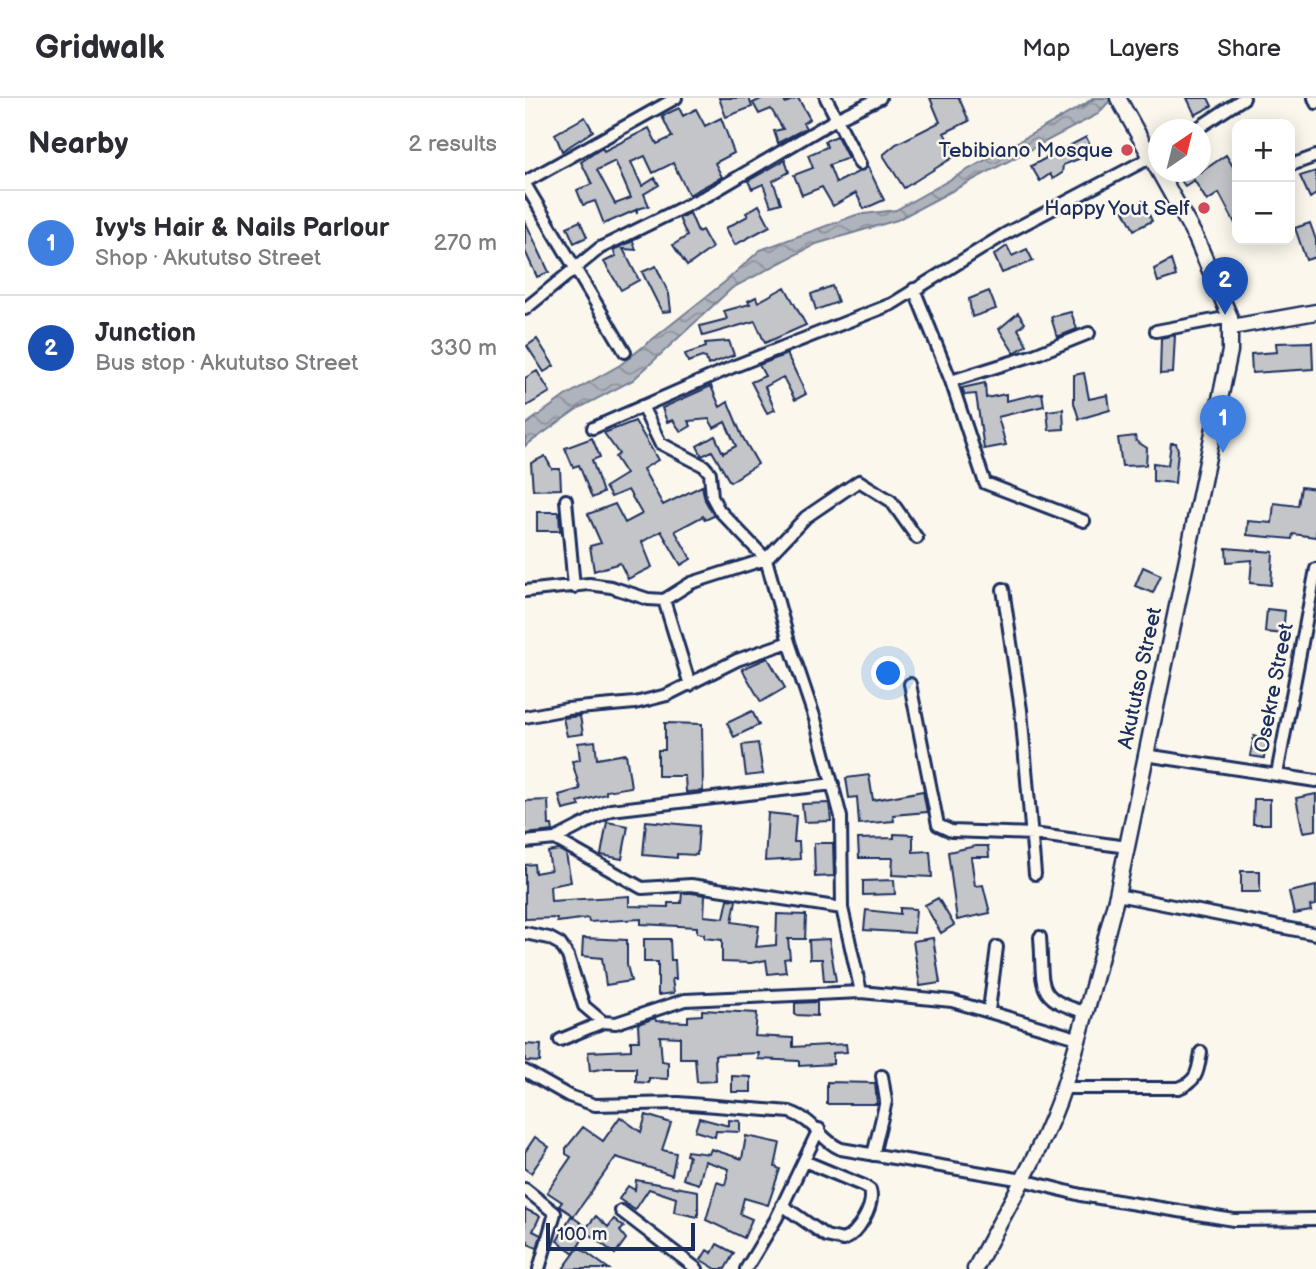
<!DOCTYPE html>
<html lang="en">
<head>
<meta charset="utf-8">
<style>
  :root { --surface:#fff; --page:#f7f7f7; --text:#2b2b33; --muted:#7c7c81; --line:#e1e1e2; --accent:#7c3aed }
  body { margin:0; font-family:"Balsamiq Sans",sans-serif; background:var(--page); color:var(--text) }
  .controls { position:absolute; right:21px; top:21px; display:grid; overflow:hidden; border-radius:14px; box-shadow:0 4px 18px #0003 }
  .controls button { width:63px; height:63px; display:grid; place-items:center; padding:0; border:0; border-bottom:2px solid var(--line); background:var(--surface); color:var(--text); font:35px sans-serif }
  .compass { position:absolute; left:623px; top:21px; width:63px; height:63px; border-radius:50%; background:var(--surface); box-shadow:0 4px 18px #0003; rotate:35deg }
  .scale { position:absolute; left:21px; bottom:18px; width:149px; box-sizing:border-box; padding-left:7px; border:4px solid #1b2f5e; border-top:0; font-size:19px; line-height:24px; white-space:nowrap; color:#1b2f5e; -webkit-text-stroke:5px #fbf7ec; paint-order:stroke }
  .you { position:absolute; left:364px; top:576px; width:24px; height:24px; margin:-18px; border:5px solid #fff; border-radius:50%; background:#1a73e8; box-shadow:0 0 0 10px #1a73e833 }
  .badge { display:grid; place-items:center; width:46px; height:46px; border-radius:50%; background:var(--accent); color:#fff; font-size:23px; font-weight:700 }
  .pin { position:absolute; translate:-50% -58px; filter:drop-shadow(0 2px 4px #0008) }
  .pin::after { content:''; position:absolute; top:37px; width:24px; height:21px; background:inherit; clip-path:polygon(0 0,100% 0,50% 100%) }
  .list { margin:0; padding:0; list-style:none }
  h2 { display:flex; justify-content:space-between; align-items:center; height:91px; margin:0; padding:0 28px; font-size:30px }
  h2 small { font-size:23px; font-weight:400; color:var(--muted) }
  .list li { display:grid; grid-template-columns:46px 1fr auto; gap:21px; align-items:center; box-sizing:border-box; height:105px; padding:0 28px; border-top:2px solid var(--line) }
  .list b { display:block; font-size:26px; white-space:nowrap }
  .list p { margin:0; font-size:23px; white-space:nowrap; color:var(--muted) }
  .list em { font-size:23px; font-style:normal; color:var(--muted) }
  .map { position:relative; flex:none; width:791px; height:1171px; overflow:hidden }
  header { display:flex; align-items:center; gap:42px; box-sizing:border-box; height:98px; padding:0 35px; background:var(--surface); border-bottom:2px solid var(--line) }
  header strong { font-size:33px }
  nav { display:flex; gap:38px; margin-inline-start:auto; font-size:24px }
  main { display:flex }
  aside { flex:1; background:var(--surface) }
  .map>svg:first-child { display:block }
</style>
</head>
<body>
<header>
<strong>Gridwalk</strong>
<nav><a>Map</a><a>Layers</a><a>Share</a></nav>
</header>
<main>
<aside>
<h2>Nearby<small>2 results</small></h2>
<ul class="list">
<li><span class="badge" style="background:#3f7fe0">1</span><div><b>Ivy's Hair &amp; Nails Parlour</b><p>Shop · Akututso Street</p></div><em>270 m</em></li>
<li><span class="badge" style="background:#1a4fb4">2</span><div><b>Junction</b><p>Bus stop · Akututso Street</p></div><em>330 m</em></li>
</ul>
</aside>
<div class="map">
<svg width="791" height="1171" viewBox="0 0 791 1171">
  <defs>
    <pattern id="water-waves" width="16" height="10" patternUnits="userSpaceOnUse" patternTransform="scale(1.75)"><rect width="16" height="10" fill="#afb3bb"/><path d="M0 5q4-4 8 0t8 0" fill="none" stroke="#8e929b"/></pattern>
  </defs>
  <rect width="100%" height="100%" fill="#fbf7ec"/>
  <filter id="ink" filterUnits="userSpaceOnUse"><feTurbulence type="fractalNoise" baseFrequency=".0143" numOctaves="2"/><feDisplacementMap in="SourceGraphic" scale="14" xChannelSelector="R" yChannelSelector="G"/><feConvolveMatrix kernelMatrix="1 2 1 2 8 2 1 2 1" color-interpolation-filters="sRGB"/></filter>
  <g filter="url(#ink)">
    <path fill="url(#water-waves)" stroke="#747e96" stroke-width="2" d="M571 0H587L573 16 372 122 291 146 207 190 108 282 52 311 0 348V327L40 298 95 267 201 183 235 152 331 117 371 112Z"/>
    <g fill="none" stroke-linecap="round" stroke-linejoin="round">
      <path stroke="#747e96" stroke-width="2.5" d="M557 9 568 0"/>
    </g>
    <path fill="#c3c5c9" stroke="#1b2f5e" stroke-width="2" fill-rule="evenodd" d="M194 0H224L227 9 201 19Z
      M238 0H258L260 5 273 0 285 21 278 25 281 30 253 45 249 33 258 31 246 11 234 16 228 5Z
      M405 0H434L444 23 419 35 432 57 379 90 358 57 371 46 415 24Z
      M662 0H683L687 8 670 17Z
      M154 10 158 18 171 11 180 28 196 20 209 55 190 65 197 79 164 97 148 65 128 75 120 58 106 64 117 88 130 80 134 87 119 96 124 108 112 111V116L111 112 79 126 70 103 58 107 52 92 67 86 56 64 77 50 79 53 124 30 132 46 147 39 137 18ZM90 63 106 100 90 106 72 72Z
      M60 19 68 33 37 53 30 36Z
      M312 38 323 60 304 67 311 85 343 69 359 102 339 111 331 95 308 108 297 89 277 97 269 77 288 70 283 57 302 49 300 43Z
      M561 39 569 55 538 67 537 75 528 81 525 76 515 83 506 68Z
      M701 57 712 75V129L694 95 682 103 669 82 660 88 650 74H676Z
      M260 62 264 74 248 83 256 105 246 108 238 86 227 91 223 83Z
      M791 73V96L785 100 775 78Z
      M618 103 627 123 609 132 599 113Z
      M234 107 245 128 210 147 201 130 223 118 221 115Z
      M165 115 173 134 177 132 187 150 162 168 148 147 162 138 154 120Z
      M0 123 24 174 12 179 0 153Z
      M55 123 62 139 49 145 42 129Z
      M785 125 791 142V159L781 162 770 130Z
      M108 143 111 152 98 151 114 182 96 192 79 164 91 158 88 152Z
      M482 148 487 158 502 151 508 163 477 175 469 157Z
      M646 162 651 178 633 184 629 171Z
      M131 168 144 196 146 213 137 214 117 174Z
      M307 188 313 204 291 212 286 196Z
      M260 189 281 227 240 245 230 223 178 238 175 228 202 221 199 213 225 206 223 203 231 199 233 204Z
      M464 193 471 211 447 219 444 201Z
      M546 214 552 231 532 239 526 219Z
      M493 215 500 225 493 231 502 247 489 255 474 231Z
      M650 237 648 275 635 276 636 240Z
      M12 241 29 268 19 274 2 248Z
      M204 243 209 257 183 267 181 260 177 259 163 264 160 256 181 249 180 245Z
      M787 244 788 271 727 275 726 256 752 254 751 245Z
      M262 256 281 296 270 302 258 279 240 289 250 312 242 315 226 284 240 278 234 267Z
      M12 273 25 294 0 309V280Z
      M559 275 564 301 583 297 585 312 554 321 549 305V277Z
      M460 285 461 300 481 296V303L517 295 519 308 473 319 481 347 459 351 451 296 440 297 437 290Z
      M186 288 195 309 203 304 217 338 233 366 205 384 187 353 177 358 172 348 190 338 198 355 211 348 200 324 189 330 184 321 163 323 166 328 156 334 148 322 142 324 137 310Z
      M538 311 539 331 524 332 522 313Z
      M110 323 133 362 118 371 138 407 177 388 180 402 189 418 180 422 178 418 150 433 166 461 156 467 136 433 117 444 127 469 103 481 95 465 69 473 65 448 76 445 63 416 90 406 100 425 117 416 103 392 86 399 80 389 101 376 90 359 94 356 79 335Z
      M610 338 611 343 622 350 621 367 597 368 593 340Z
      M67 340 75 359 67 362 78 395 67 400 54 367 48 369 40 350Z
      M646 345H651L653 352 650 385 628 383V365L643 367Z
      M20 358 27 371H35L36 391 8 392 6 365Z
      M776 389 791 391V439L768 436 767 441 722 437 723 423 747 425 749 405 773 408Z
      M12 414H34L35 433H12Z
      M701 450 748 454 746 487 725 485 727 462 702 464Z
      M618 469 636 477 628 495 610 488Z
      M742 511 760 513 758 536 740 534Z
      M243 560 260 590 236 604 217 571Z
      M227 613 234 627 209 639 202 625Z
      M55 618 58 636 42 638 38 620Z
      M140 625 177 626 178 693 161 694 160 678H133V652H140Z
      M729 638 742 641 739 660 725 658Z
      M70 643 72 661 101 656 106 689 81 693V696L53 704 55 708 38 712 34 697 55 691 47 663 55 662 53 645Z
      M233 645 238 676 221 678 217 647Z
      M344 677 348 702 398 693 402 714 368 717 369 723 334 726 332 699 324 700 321 680Z
      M791 696V732L778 734 771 700Z
      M729 701H745V726H728Z
      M23 702 24 727H27L28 733 0 736V703Z
      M304 705 306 723 279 724 277 706Z
      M243 715 271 718 269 744H274L275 761 240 763Z
      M121 723 174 728 172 757 152 756V760L118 757Z
      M82 724 103 728 97 761 76 757Z
      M369 736 388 737V754L405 753 407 779 367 777 368 760H334L333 741 369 740Z
      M289 745H308L309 778 290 779Z
      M451 748H463L464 759H446L450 788 458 787 465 815 432 822 423 754Z
      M34 752 41 756 46 784 25 788 26 803 104 798V808L143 809V805H156L157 795H166L180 797 179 818 199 820 203 801 211 802 207 824 234 828 231 849 251 847 252 816 281 817 280 841H263L265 860 259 861 261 874 243 876 241 862 226 865 197 864V842L179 840V836L172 835V829L116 826V821L64 824 63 820 32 824V820L0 821V767L9 766 10 775 26 772 23 754Z
      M716 773H735V794H716Z
      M369 782 370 796 338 797V783Z
      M791 788V807L785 808 786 813 769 816 764 794Z
      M413 800 429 827 416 835 400 807Z
      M375 810 391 811 389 835 339 832 341 812 375 816Z
      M58 840 102 842V867L106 883 81 887 77 860 57 858Z
      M408 840 415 885 395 888 388 843Z
      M119 841H145L146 862H150L151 881H147L149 895 133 897V864H119Z
      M304 841 311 883H299L297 861H285L284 842Z
      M292 904V918L270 917V905Z
      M177 912 232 915 230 938 268 940V949L321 946 322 954 308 955V966L274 968V963L233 961 234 955 190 957 191 983 172 984 170 960H155V939L135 938 137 963 143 964V981L124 980V985L111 984V970H81L65 973 63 954 106 952V943H114L113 926 130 920 131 923 163 924V918L177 917Z
      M0 946 16 947 15 964 0 963Z
      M207 978 226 979V994H207Z
      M302 984 350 985 352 1006H302Z
      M121 1017 146 1025 137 1052 151 1055 147 1077 91 1059 49 1118 34 1108 37 1104 22 1094 46 1059 41 1056V1050L58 1029 78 1043 95 1019 116 1034Z
      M174 1020 204 1028V1022L215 1023V1034L191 1033 190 1039 170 1033Z
      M221 1038 255 1045 250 1069 255 1071 243 1107 219 1100 215 1116 227 1121 219 1140 181 1122 192 1084 200 1087 204 1071 180 1063 174 1086 158 1081 164 1058 161 1057 162 1053 184 1056 186 1051 217 1061Z
      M10 1039 24 1049 6 1075 0 1071V1054Z
      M111 1082 173 1093V1119L149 1114 151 1100 124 1091 110 1112 94 1101 103 1088 110 1092Z
      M0 1111 15 1118 8 1133 16 1137 12 1150 3 1146V1142L0 1149Z
      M46 1118 62 1129 71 1118 83 1129 89 1121 99 1129 95 1133 101 1141 90 1156 62 1134 49 1155 32 1143Z
      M192 1146 209 1155 200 1171H191L176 1162 182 1152 187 1155Z
      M54 1149 84 1171H38Z"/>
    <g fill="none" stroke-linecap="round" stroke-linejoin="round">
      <g stroke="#1b2f5e" stroke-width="16">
        <path id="street" d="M301 0 335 66
          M789 0 791 5
          M670 32 719 0
          M769 66 791 58
          M0 84 151 0
          M0 86 100 254
          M389 191 426 283 460 385 559 423
          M0 211 75 150 183 97 313 20 355 0
          M631 233 705 219
          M426 283 509 257 564 235
          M117 308 135 345 179 368 185 375 187 399 194 412 241 461 264 544
          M68 330 210 268 367 206 480 136 634 55
          M41 402 49 489
          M478 491 496 612 510 776
          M0 493 64 486 86 489 123 501 139 502 166 485 241 461 281 419 334 383 366 403 392 440
          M139 502 165 587
          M385 586 413 727 426 733 508 736 602 749
          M0 619 42 611 110 605 142 597 212 562 264 544 290 621 316 719 317 810 336 894 427 903 552 940
          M620 657 791 683
          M752 676 791 471
          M308 686 86 712 30 741 117 790 166 787 317 810
          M0 744 30 741
          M592 797 791 836
          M0 835 24 840 35 846 43 858 59 908 78 924 91 925 160 902 336 894
          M515 839C519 887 508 900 560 914
          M464 912 472 849
          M35 942 78 924
          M0 973 44 998 70 1007 153 1005 265 1014C291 1023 296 1043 316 1051L498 1082 556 1097 709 1122 791 1121
          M539 990H654C673 983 673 972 676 954
          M348 1057 361 1003 357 978
          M0 1091 30 1115 14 1171
          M257 1107 301 1138 318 1142C333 1136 350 1108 345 1092L339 1088 279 1063
          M96 1113 172 1171
          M221 1171 251 1121 294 1031"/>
      </g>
      <g stroke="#1b2f5e" stroke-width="19">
        <path id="secondary" d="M707 229 791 214
          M450 1171C480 1113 519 1050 539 988 560 925 575 860 592 797L705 253V219L671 140 593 0"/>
      </g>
      <use href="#street" stroke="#fbf7ec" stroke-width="10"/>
      <use href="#secondary" stroke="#fbf7ec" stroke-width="14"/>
    </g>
  </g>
  <g fill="#d1495b" stroke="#fbf7ec" stroke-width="2.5">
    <circle cx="602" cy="52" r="7"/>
    <circle cx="679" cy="110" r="7"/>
  </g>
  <g text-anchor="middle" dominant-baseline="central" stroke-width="5" stroke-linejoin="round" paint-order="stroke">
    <g font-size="21" fill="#1b2f5e" stroke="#fbf7ec" text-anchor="end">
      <text x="588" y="52">Tebibiano Mosque</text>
      <text x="665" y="110">Happy Yout Self</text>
    </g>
    <g font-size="21" fill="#1b2f5e" stroke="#fbf7ec">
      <text transform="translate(615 580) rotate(-78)">Akututso Street</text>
      <text transform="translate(749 590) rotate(-79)">Osekre Street</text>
    </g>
  </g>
</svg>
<div class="controls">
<button>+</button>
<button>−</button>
</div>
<svg class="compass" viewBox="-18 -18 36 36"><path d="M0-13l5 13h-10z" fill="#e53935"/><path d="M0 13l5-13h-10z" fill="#7c7c81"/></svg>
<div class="scale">100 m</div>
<div class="you"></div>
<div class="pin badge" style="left:698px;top:355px;background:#3f7fe0">1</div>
<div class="pin badge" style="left:700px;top:217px;background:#1a4fb4">2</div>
</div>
</main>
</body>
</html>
